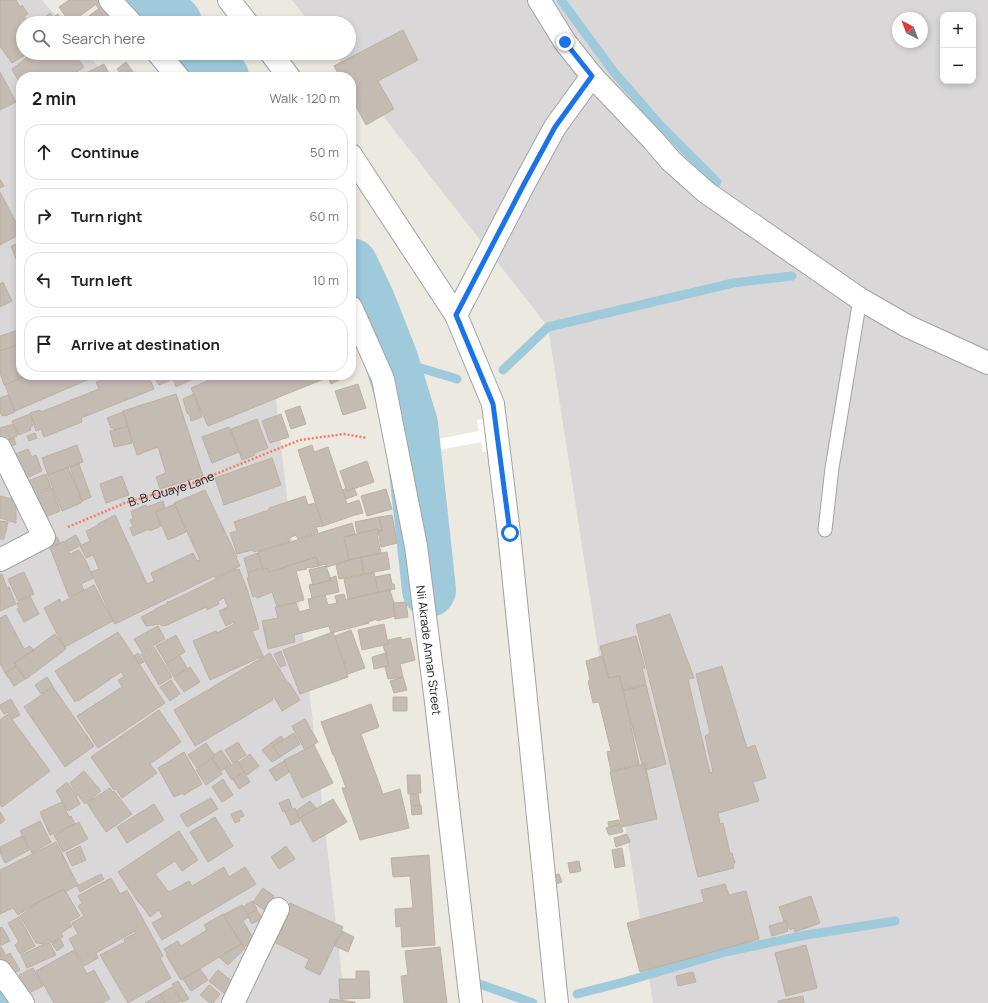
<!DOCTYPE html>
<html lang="en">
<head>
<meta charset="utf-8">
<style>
  :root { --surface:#fff; --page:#f6f6f6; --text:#202124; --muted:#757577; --line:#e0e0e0 }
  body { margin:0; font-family:Manrope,sans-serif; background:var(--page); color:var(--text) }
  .controls { position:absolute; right:12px; top:12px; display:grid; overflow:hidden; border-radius:8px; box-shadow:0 2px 6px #0003 }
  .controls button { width:36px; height:36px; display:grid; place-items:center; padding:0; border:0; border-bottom:1px solid var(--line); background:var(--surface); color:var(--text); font:20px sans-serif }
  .compass { position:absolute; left:892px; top:12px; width:36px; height:36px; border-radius:50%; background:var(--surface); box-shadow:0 2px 6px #0003; rotate:318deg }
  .stop { position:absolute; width:12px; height:12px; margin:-9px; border:3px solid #1a73e8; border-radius:50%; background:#fff }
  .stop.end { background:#1a73e8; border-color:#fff; box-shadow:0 1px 4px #0008 }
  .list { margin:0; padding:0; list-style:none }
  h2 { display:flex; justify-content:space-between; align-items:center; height:52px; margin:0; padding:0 16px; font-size:17px }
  h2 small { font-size:13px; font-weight:400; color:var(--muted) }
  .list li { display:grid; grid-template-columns:26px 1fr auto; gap:12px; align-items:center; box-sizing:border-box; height:56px; margin:0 8px 8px; padding:0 8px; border:1px solid var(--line); border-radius:16px }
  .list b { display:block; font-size:15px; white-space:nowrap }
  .list em { font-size:13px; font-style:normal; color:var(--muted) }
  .icon { flex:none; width:22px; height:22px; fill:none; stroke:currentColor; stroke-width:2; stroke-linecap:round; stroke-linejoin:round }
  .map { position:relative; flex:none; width:988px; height:1003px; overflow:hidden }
  .search { position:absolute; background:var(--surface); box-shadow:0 2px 6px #0003; left:16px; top:16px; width:340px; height:44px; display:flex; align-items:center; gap:10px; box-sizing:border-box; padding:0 14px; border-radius:22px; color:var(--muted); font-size:15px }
  .panel { position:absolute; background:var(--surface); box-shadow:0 2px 6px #0003; left:16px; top:72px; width:340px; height:308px; border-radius:16px }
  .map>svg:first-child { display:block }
</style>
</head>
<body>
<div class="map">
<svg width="988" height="1003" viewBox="0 0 988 1003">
  <rect width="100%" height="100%" fill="#ece9e0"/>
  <path fill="#d9d7d7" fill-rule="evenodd" d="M0 0H42L62 23H23V53H87L107 77H21V375H273L345 1003H0Z
    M292 0H988V1003H653L548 327 334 53H349V23H310ZM943 15H973V81H943ZM898 18H922V42H898Z"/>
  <path fill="#fff" d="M484 419 490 451 483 452 481 442 409 456 407 445 479 431 477 420Z"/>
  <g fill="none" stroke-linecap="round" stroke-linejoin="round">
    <path stroke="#9fcadb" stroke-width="9" d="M561 0 613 71 660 125 717 182
      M391 359 457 379
      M503 370 548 327 733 283 792 276
      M471 981 533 1003
      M0 993 6 1003
      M577 994 624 982 725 952 806 935 895 921"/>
    <path stroke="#9fcadb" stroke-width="54" d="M154 0 175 23
      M201 53 222 77
      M351 265 369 303 391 359 411 424 429 590"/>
  </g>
  <path fill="#c4bbb3" stroke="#beb0a2" d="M0 0H16L20 7 22 5 28 14 24 16 28 23H23V53H28L12 63 0 46Z
    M69 0H91L95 5 70 23 59 7Z
    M92 0H107L109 2 99 9Z
    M110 2 120 16 111 23H109L99 10Z
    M98 9 108 23H80Z
    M50 13 53 17 58 14 64 23H38Z
    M403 30 418 60 378 81 394 109 366 125 351 97V77H340L334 66Z
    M33 53H73L84 67 70 77H21V86L12 69Z
    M126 62 133 72 126 77H123L117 69Z
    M104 64 111 77H78Z
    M0 72 16 102 0 110Z
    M0 179 4 186 0 188Z
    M0 192 21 232V234L0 245Z
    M21 242V271L11 246Z
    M3 282 12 301 0 307V284Z
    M21 329V343L0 351V336Z
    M21 344V375H27L4 385 0 372V351Z
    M28 375H93L94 377 15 411 5 385Z
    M114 375H148L154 389 81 418 82 422 44 437 41 429 36 431 30 413 40 410 41 412 99 389 96 382Z
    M153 375H201L176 387 173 379 159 385Z
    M221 375H324L326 378 208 426 191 388Z
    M327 375H349L331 384Z
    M358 384 366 408 343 415 335 391Z
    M176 394 203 476 160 489 156 477 166 473 158 447 137 455 123 411Z
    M194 394 202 417 191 421 190 416 187 413 183 399Z
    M8 395 15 412 5 416V415L2 416 0 412V398Z
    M300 406 306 424 291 429 285 411Z
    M123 412 128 426 114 430 113 428H111L107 418Z
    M30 414 32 420 31 421 33 426 30 427 31 430 18 435 12 421Z
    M281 414 289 437 270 443 262 421Z
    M257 419 268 448 254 453 255 455 242 460 231 429Z
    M13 424 17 436 3 442 0 433V428Z
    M128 427 132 443 114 447 110 431Z
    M229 427 239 452 212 463 202 437Z
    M35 433 37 438 29 441 27 436Z
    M14 438 16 444 8 447 6 441Z
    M77 445 83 462 48 475 42 458Z
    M312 445 314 452 328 447 347 504 359 500 363 513 355 515 323 526 298 450Z
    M28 449 32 457 36 455 42 471 24 479 16 454Z
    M272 458 281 485 224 505 215 478Z
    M367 461 374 482 347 491 340 471Z
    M79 464 91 497 82 501 70 467Z
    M68 467 82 501 81 503 62 511 48 475Z
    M46 474 51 487 33 494 28 481Z
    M122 476 129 495 106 503 100 484Z
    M52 488 60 511 45 517 37 494Z
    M346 488 347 491 354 488 357 495 346 499 343 490Z
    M386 489 392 509 367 516 361 496Z
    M205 490 237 557 236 558 240 566 215 578 214 576 115 624 91 572 99 569 93 555 86 558 80 546 90 541 86 531 98 525V524L115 515 147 584 154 581 151 573 193 553 197 561 200 560 174 503Z
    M0 496 16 500V523L0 518Z
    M305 496 308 505 315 503 323 526 316 527 318 532 298 539 296 535 289 538 290 541 271 547 254 552 253 550 237 554 230 533 237 531 234 522 269 510V508Z
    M163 501 165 508 155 512 161 526 150 531 149 529 133 536 130 528 133 526 130 520 133 518 131 511 146 505 147 507Z
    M175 504 186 532 168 540 156 512Z
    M392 515 397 543 381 547 378 531H382L379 517Z
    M379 517 382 531H378V529L357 533 355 522Z
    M0 521 8 522 4 539H0Z
    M352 523 355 534 344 537 349 560 327 567 325 564 319 566 316 557 269 572 268 568 263 570 258 552Z
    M378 529V531L377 532 378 535H377L381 553 349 560 344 537Z
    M76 535 81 545 70 551 65 541Z
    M57 537 60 543 53 546 50 540Z
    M64 541 70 554 79 550 87 563 93 578 81 584 84 590 69 597 50 548Z
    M387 552 390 569 364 574 361 557Z
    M258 553 262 567 248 573 244 558Z
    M316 557 319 566 310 568 309 567 306 568 307 569 296 571 304 600 277 607 272 592 257 598V596L253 597 247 578H249L248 573 263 568V570L268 568 269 572Z
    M361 557 364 574 339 579 336 565 349 560Z
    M326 566 331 580 313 585 309 570Z
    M236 569V570L239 569 247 589 259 629 252 631 263 656 210 680 193 641 216 631 217 633 234 624 233 622 226 626 219 611 228 607 224 598 218 601 219 604 207 610 206 607 165 626 164 625 162 626 160 624 146 626 141 617 155 610V609L167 604V602L171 601 186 594Z
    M24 572 34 594 18 601 8 579Z
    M374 573 378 592 348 599 344 579Z
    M2 574 7 588 9 587 16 604 0 611V575Z
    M390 574 392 584H394L395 589 378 592 375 577Z
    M336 576 339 592 312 598 309 585 312 584V585L331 580 330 578Z
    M94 585 113 621 65 647 57 634 44 608 60 599 61 603Z
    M390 590 394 603 395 616 377 621V619L368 622 369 623 331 633 329 626 294 635 295 642 268 649 262 621 278 618 275 607 294 603V604L296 603 299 612 310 609 308 599 325 595 328 605 337 603 335 596 344 594 346 600Z
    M30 596 39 614 24 622 17 609 19 608 17 603Z
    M406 602 408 617 395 619 393 603Z
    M670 614 694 678 688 679 710 773 713 772 705 736 710 733 696 674 722 666 747 748 755 745 766 778 753 782 759 801 718 813 720 824 723 823 730 853H732L735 863H733L734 868 698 877 636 625Z
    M6 615 24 649 30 646 34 650 15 663 16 666 5 673 0 663V618Z
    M384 624 388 644 362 650 358 630Z
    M158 626 165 639 142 652 134 639Z
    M351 630 365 668 348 674 335 636Z
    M118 632 165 703 98 748 77 716 122 687 118 680 124 677 121 672 78 701 77 700 75 702 55 671Z
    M333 632 348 677 300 694 283 650Z
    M55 634 66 649 26 679 15 663Z
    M176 635 185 652 166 663 156 646Z
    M636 636 645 668H642L646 684 623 690 619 676 609 678 600 646Z
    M401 637 402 640 410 638 415 660 400 664 403 677 388 679 385 667 389 666 386 652H385L383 645 389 644 388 640Z
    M154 647 172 677 159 685 141 654Z
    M281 651 286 665 280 667 274 654Z
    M138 653 144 662 139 664 134 656Z
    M270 653 286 680 290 684 300 700 282 711 274 697 272 699 273 700 195 746 174 710Z
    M386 653 388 666 374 669 372 657Z
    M180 656 187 668 174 677 166 664Z
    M602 656 608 678 620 676 639 764 611 771 607 752 611 751 599 702 593 703 588 681 590 680 586 661Z
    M16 666 25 679 14 686 5 673Z
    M190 667 200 682 184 692 174 678Z
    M47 677 53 686 41 694 35 685Z
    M403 677 407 690 394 693 390 681Z
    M171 680 180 694 170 701 160 687Z
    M646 685 666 764 646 770 645 764H642L623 691Z
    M53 687 94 746 65 767 24 707Z
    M393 697H407V711H393Z
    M11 699 20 715 12 719 8 712 4 714 0 707V705Z
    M371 704 379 727 361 734 383 794 400 789 409 828 360 840 342 788H346L334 755H333L321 722Z
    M159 710 181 742 150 764 157 773 122 798 116 789 114 790 91 757Z
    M8 714 50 771 2 807 0 804V720Z
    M305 719 318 742 305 750 292 726Z
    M294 733 300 744 280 757 273 746Z
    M281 736 284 740 273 746 280 757 272 762 262 750 271 743Z
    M238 742 246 755 233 763 225 750Z
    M206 743 215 756 197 768 188 755Z
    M314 745 333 783 302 798 284 760Z
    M221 750 231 764 221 771 212 758 215 756 214 755Z
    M184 752 202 784 184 795 183 793 174 797 158 768Z
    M250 754 259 766 247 775 238 763Z
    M212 759 222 774 206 785 196 770Z
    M238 761 244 771 232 780 225 769Z
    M284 761 289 772 276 781 269 770Z
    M645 764 657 819 622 827 610 772Z
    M84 771 101 791 85 804 77 794 70 783Z
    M244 772 250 782 239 789 233 779Z
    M407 775H420L421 793 408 794Z
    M223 779 233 795 222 802 212 787Z
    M67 782 77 796H76L80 804 68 811 56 791Z
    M110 788 112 792 114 791 132 814 106 832 87 803Z
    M418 794 420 805 411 806 410 795Z
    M211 798 218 809 187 827 180 815Z
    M289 799 292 808 283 812 279 803Z
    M333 799 347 822 313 842 300 818Z
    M310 801 316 808 300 818 296 811Z
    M62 802 69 817 71 816 75 824 50 835 40 812Z
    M154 804 164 820 127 843 117 827Z
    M421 805 422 814 412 815 411 807Z
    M295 808 300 821 291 825 285 812Z
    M241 810 244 816 239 818 240 821 235 823 231 814Z
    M0 812 5 820 0 824Z
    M215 817 233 846 208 862 190 832Z
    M619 820 620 824 609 827 608 822Z
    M40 821 51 842 32 853 20 831Z
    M79 822 88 839 63 852 54 835Z
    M620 824 623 832 609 835 606 828Z
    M179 831 198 860 182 871 175 861 155 874 169 892 189 881 192 886 224 867 229 877 245 867 256 884 162 940 152 923 163 917 159 910 150 917 140 903H139L118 872Z
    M627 834 630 842 616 847 614 838Z
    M22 836 29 850 5 863 0 853V847Z
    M56 842 78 885 65 892 64 889 38 902 18 915 13 908 0 914V870Z
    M80 846 86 860 72 866 66 853Z
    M286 846 295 859 279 869 271 857Z
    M622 848 625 866 615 868 612 850Z
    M429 855 435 945 402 947 401 926 396 927 395 909 413 908 410 876 393 877 391 858Z
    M579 861 581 871 570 873 568 863Z
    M101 874 104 879 80 892 77 886Z
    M559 874 562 882 552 885 550 876Z
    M111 878 120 894 127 890 163 956 160 958 171 978 128 1003 100 955 125 942 124 939 136 933 135 931 96 953 98 958 84 966 69 939 78 934 72 923 84 916 78 906 82 903 78 896Z
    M725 884 729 895 746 891 759 939 640 972 627 923 704 902 701 890Z
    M263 888 274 896 264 910 253 902Z
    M63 890 65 892H66L80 916 69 922 72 926 61 933 63 937 51 943 49 940 42 944 38 943H36L20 916 39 902Z
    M811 896 820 923 795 932 794 928 790 930 786 920 784 921 779 907Z
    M252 901 257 909 248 914 243 907Z
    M290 903 343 927 320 975 305 968 309 959 272 941Z
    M242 905 248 917 243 921 253 938 251 939 252 942 244 947 223 915Z
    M257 910 262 918 252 924 247 915Z
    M223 914 241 944 181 980 166 955 167 954 164 949 178 941 181 946 207 930 204 925Z
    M19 917 35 946 20 954 15 945 19 942 8 923Z
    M786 921 788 931 772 936 769 926Z
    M2 927 10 941 0 946V928Z
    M342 931 354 937 348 952 335 946Z
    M60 939 64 946 57 951 52 944Z
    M49 942 56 955 27 968 21 955Z
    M241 944 245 948 228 965 219 957Z
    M806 945 817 988 786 996 775 953Z
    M1 947 5 954 0 957V948Z
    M440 947 447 1003H404L401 976 408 975 405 951Z
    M74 950 87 974 94 970 110 999 102 1003H54L36 971Z
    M10 953 20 970 6 977 0 967V958Z
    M33 968 43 986 29 993 19 975Z
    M200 969 208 980 191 991 183 979Z
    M218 970 233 982 224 993 209 981Z
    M356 971H369L370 998 340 999 339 979H356Z
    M693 972 696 982 678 986 676 976Z
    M178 981 189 999 182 1002 172 984Z
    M209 985 220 994 213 1003H210L200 995Z
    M172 987 181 1001 177 1003H165L160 994Z
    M160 994 165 1003H145Z
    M803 996 804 1003H778V1001Z
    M330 999 355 1002V1003H329Z"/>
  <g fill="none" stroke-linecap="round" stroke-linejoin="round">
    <g stroke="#a2a2a2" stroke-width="15">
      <path id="service" d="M825 530 832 468 860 299"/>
    </g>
    <g stroke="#a2a2a2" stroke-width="24">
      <g id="minor">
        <path d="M110 0 131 23"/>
        <path d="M229 0 247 23"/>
        <path d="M539 0 565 42 592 76 653 140 671 161 707 193 860 299 907 326 988 363"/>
        <path d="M158 53 178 77"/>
        <path d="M271 53 289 77"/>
        <path d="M351 155 456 315 493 404 509 533 557 1003"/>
        <path id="s2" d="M351 307 383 379 416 546 436 702 471 1003"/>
        <path d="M456 315 524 184 555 127 592 76"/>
        <path d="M0 448 44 537 0 560"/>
        <path d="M0 971 23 1003"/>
        <path d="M233 1003 278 909"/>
      </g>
    </g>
    <path stroke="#f97b64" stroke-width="2.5" stroke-dasharray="2 2" stroke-linecap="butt" id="s1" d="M68 527 125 503 193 483 300 440 344 434 367 438"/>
    <use href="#service" stroke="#fff" stroke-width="13"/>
    <use href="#minor" stroke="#fff" stroke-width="22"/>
  </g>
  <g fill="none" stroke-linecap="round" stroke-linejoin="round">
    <path stroke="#1a73e8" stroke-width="5" d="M510 533 493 404 456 315 524 184 555 127 592 76 565 42"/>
  </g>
  <g text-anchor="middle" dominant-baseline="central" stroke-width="3" stroke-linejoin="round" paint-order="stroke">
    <g font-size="12" fill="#1b1b1b" stroke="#fff">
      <text stroke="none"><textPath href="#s1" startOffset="110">B. B. Quaye Lane</textPath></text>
      <text stroke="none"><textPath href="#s2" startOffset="354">Nii Akrade Annan Street</textPath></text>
    </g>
  </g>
</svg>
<div class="controls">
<button>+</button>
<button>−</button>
</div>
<svg class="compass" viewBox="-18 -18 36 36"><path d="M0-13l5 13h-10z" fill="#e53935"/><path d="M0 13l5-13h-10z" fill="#757577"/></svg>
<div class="stop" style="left:510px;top:533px"></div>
<div class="stop end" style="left:565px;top:42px"></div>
<div class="search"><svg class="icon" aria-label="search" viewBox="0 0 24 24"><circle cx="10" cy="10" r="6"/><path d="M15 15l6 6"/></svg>Search here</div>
<section class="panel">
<h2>2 min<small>Walk · 120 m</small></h2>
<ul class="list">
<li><svg class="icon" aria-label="ahead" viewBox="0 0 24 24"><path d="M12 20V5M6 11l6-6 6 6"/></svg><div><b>Continue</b></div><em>50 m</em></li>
<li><svg class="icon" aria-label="right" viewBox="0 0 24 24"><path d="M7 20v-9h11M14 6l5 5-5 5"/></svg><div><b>Turn right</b></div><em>60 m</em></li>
<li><svg class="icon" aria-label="left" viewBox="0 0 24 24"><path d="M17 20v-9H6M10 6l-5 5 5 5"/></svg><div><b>Turn left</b></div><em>10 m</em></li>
<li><svg class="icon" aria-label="arrive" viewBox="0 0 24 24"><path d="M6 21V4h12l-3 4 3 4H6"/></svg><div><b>Arrive at destination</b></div></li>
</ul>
</section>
</div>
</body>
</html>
